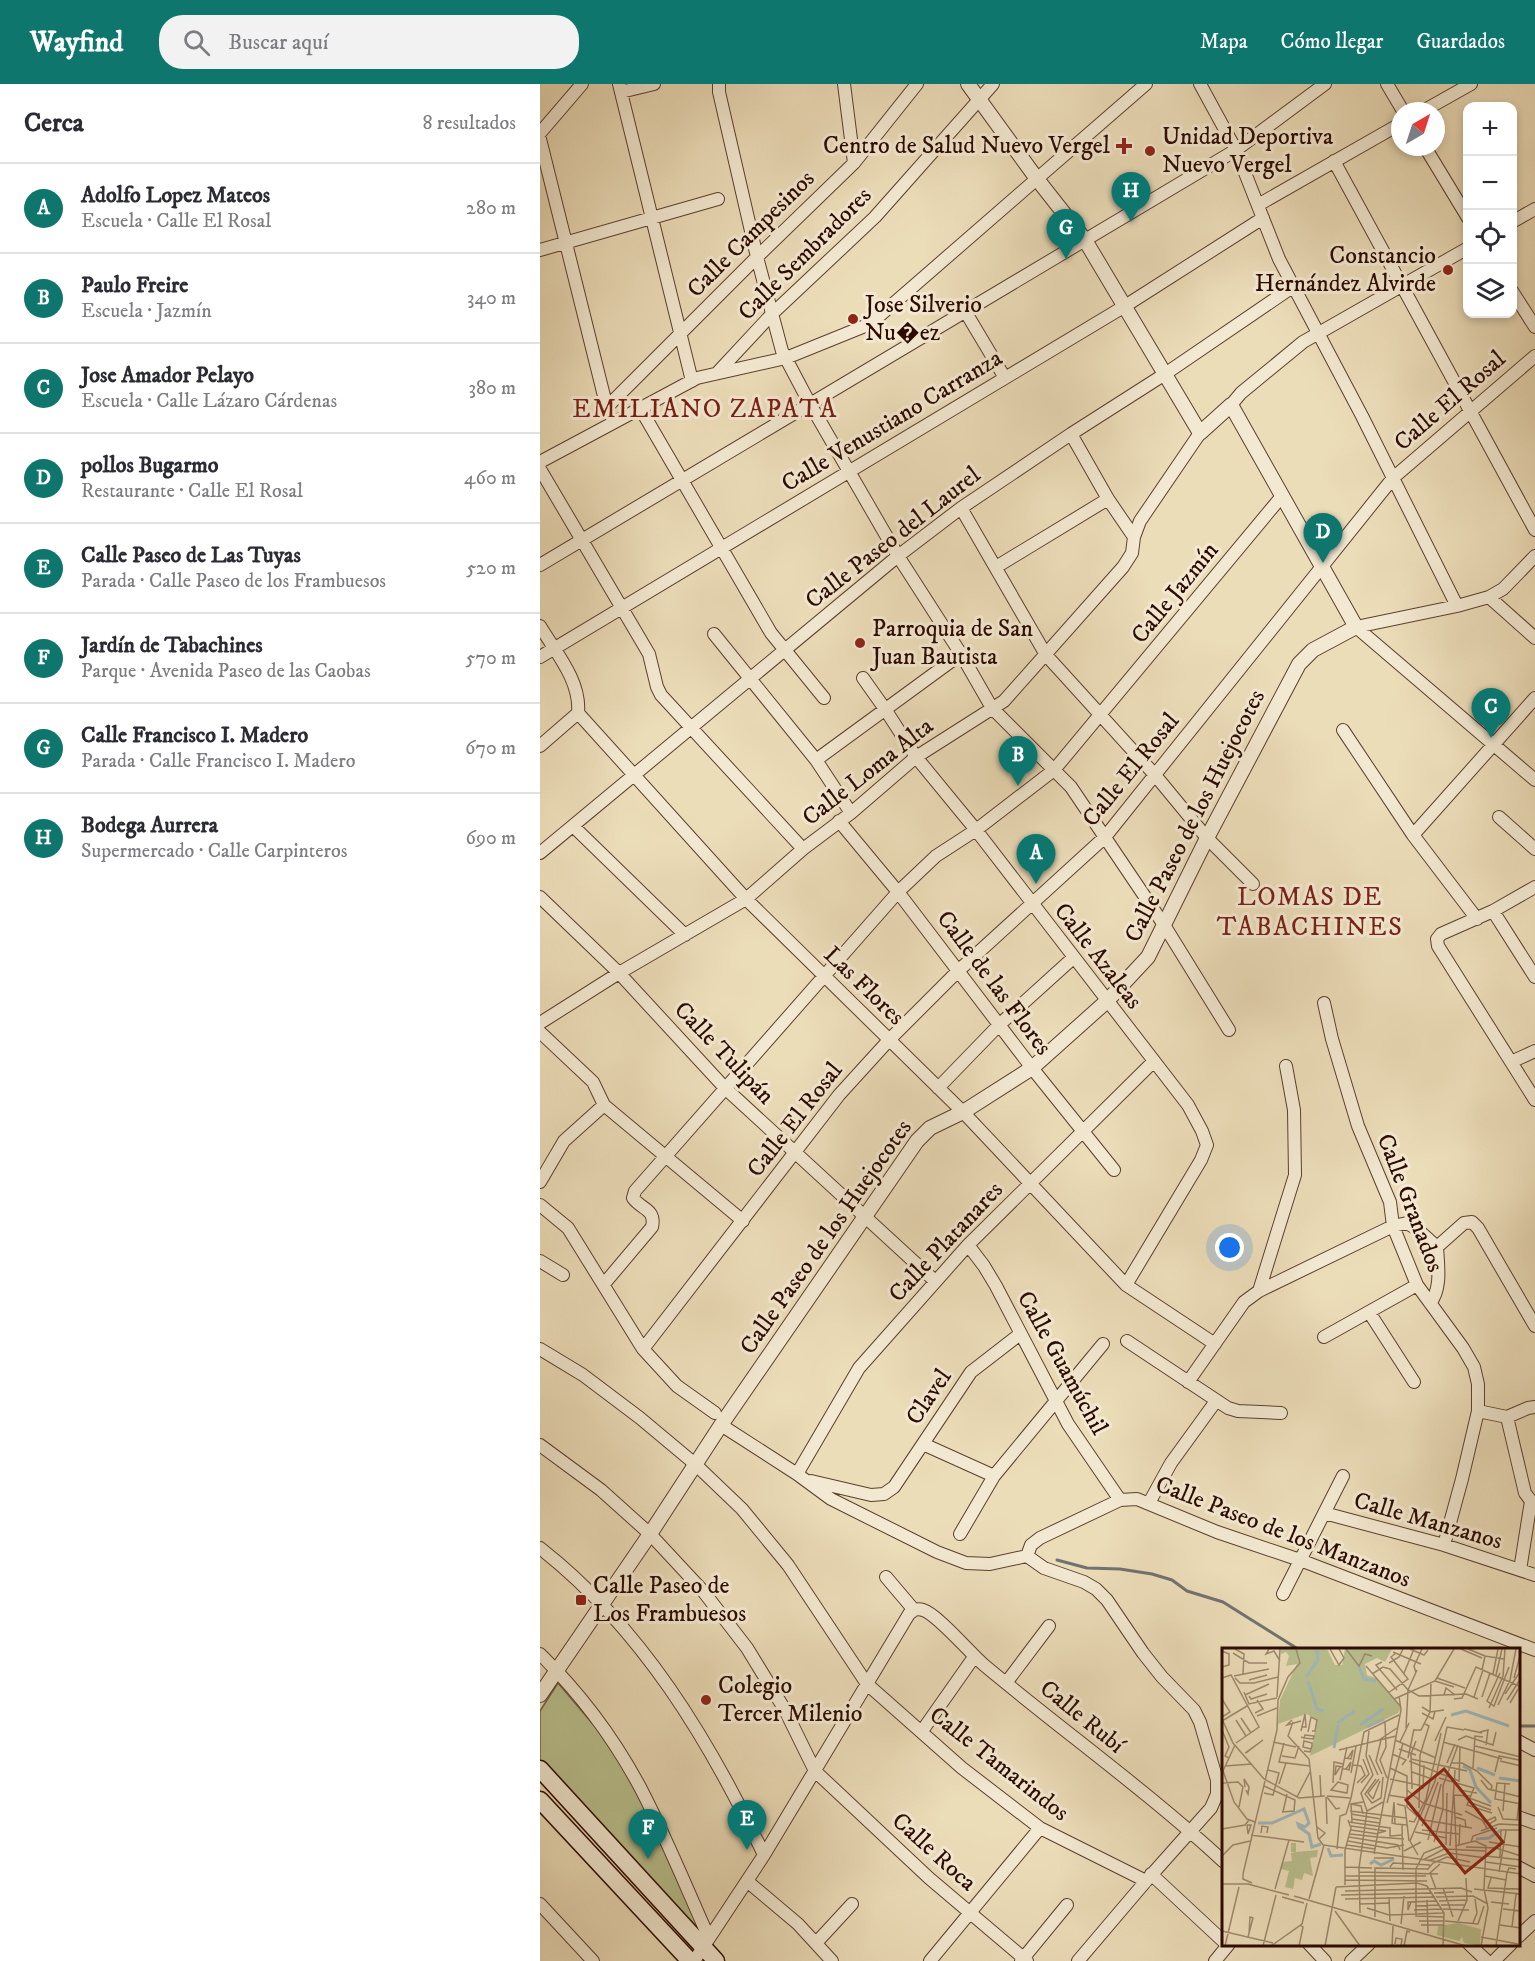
<!DOCTYPE html>
<html lang="es">
<head>
<meta charset="utf-8">
<style>
  :root { --surface:#fff; --page:#f2f2f3; --text:#2b2b33; --muted:#7c7c81; --line:#e1e1e2; --accent:#0f766e }
  body { margin:0; font-family:"IM FELL DW Pica",serif; background:var(--page); color:var(--text) }
  .controls { position:absolute; right:18px; top:18px; display:grid; overflow:hidden; border-radius:12px; box-shadow:0 3px 9px #0003 }
  .controls button { width:54px; height:54px; display:grid; place-items:center; padding:0; border:0; border-bottom:2px solid var(--line); background:var(--surface); color:var(--text); font:30px sans-serif }
  .compass { position:absolute; left:851px; top:18px; width:54px; height:54px; border-radius:50%; background:var(--surface); box-shadow:0 3px 9px #0003; rotate:39deg }
  .you { position:absolute; left:690px; top:1164px; width:21px; height:21px; margin:-15px; border:4px solid #fff; border-radius:50%; background:#1a73e8; box-shadow:0 0 0 9px #1a73e833 }
  .badge { display:grid; place-items:center; width:39px; height:39px; border-radius:50%; background:var(--accent); color:#fff; font-size:20px; font-weight:700 }
  .pin { position:absolute; translate:-50% -50px; filter:drop-shadow(0 2px 3px #0008) }
  .pin::after { content:''; position:absolute; top:32px; width:21px; height:18px; background:inherit; clip-path:polygon(0 0,100% 0,50% 100%) }
  .list { margin:0; padding:0; list-style:none }
  h2 { display:flex; justify-content:space-between; align-items:center; height:78px; margin:0; padding:0 24px; font-size:26px }
  h2 small { font-size:20px; font-weight:400; color:var(--muted) }
  .list li { display:grid; grid-template-columns:39px 1fr auto; gap:18px; align-items:center; box-sizing:border-box; height:90px; padding:0 24px; border-top:2px solid var(--line) }
  .list b { display:block; font-size:22px; white-space:nowrap }
  .list p { margin:0; font-size:20px; white-space:nowrap; color:var(--muted) }
  .list em { font-size:20px; font-style:normal; color:var(--muted) }
  .icon { flex:none; width:33px; height:33px; fill:none; stroke:currentColor; stroke-width:2; stroke-linecap:round; stroke-linejoin:round }
  .map { position:relative; flex:none; width:995px; height:1877px; overflow:hidden }
  header { display:flex; align-items:center; gap:36px; box-sizing:border-box; height:84px; padding:0 30px; background:var(--accent); color:#fff }
  header strong { font-size:28px }
  nav { display:flex; gap:33px; margin-inline-start:auto; font-size:21px }
  .search { width:420px; height:54px; background:var(--page); display:flex; align-items:center; gap:15px; box-sizing:border-box; padding:0 21px; border-radius:24px; color:var(--muted); font-size:22px }
  main { display:flex }
  aside { flex:1; background:var(--surface) }
  .map>svg:first-child { display:block }
</style>
</head>
<body>
<header>
<strong>Wayfind</strong>
<div class="search"><svg class="icon" aria-label="search" viewBox="0 0 24 24"><circle cx="10" cy="10" r="6"/><path d="M15 15l6 6"/></svg>Buscar aquí</div>
<nav><a>Mapa</a><a>Cómo llegar</a><a>Guardados</a></nav>
</header>
<main>
<aside>
<h2>Cerca<small>8 resultados</small></h2>
<ul class="list">
<li><span class="badge">A</span><div><b>Adolfo Lopez Mateos</b><p>Escuela · Calle El Rosal</p></div><em>280 m</em></li>
<li><span class="badge">B</span><div><b>Paulo Freire</b><p>Escuela · Jazmín</p></div><em>340 m</em></li>
<li><span class="badge">C</span><div><b>Jose Amador Pelayo</b><p>Escuela · Calle Lázaro Cárdenas</p></div><em>380 m</em></li>
<li><span class="badge">D</span><div><b>pollos Bugarmo</b><p>Restaurante · Calle El Rosal</p></div><em>460 m</em></li>
<li><span class="badge">E</span><div><b>Calle Paseo de Las Tuyas</b><p>Parada · Calle Paseo de los Frambuesos</p></div><em>520 m</em></li>
<li><span class="badge">F</span><div><b>Jardín de Tabachines</b><p>Parque · Avenida Paseo de las Caobas</p></div><em>570 m</em></li>
<li><span class="badge">G</span><div><b>Calle Francisco I. Madero</b><p>Parada · Calle Francisco I. Madero</p></div><em>670 m</em></li>
<li><span class="badge">H</span><div><b>Bodega Aurrera</b><p>Supermercado · Calle Carpinteros</p></div><em>690 m</em></li>
</ul>
</aside>
<div class="map">
<svg width="995" height="1877" viewBox="0 0 995 1877">
  <rect width="100%" height="100%" fill="#ecddb9"/>
  <filter id="stains"><feTurbulence type="fractalNoise" baseFrequency=".00333" numOctaves="4"/><feColorMatrix values="0 0 0 0 .2 0 0 0 0 .09 0 0 0 0 .02 0 0 0 .5 -.17"/></filter>
  <radialGradient id="worn" r=".72"><stop offset=".6" stop-color="#630" stop-opacity="0"/><stop offset="1" stop-color="#630" stop-opacity=".3"/></radialGradient>
  <path fill="#b9c08e" stroke="#726547" stroke-width="1.5" d="M18 1599 57 1645 97 1705 162 1845 158 1852 0 1679V1627Z"/>
  <g fill="none" stroke-linecap="round" stroke-linejoin="round">
    <path stroke="#717270" stroke-width="3" d="M517 1476 547 1484 580 1485 612 1490 632 1496 647 1507 683 1518 758 1565
      M978 1642H995"/>
    <g stroke="#5b3f2e" stroke-width="14">
      <path id="minor" d="M79 0 152 297
        M179 0V8L217 173 242 267 270 320 358 472 421 570 452 624 531 703 624 841 689 946
        M304 0 314 79
        M660 0 696 66 739 175 822 332 917 522
        M847 0 863 27
        M81 8 114 0
        M883 27 931 0
        M0 49 42 0
        M0 55 68 328
        M885 63 928 134
        M794 77 995 446
        M718 121 860 40
        M972 138 995 125
        M0 166 178 115
        M972 207 995 243
        M425 227 465 294
        M178 288 233 229 335 133 453 0
        M691 321 701 309 763 258 928 164
        M67 323 217 173 314 79 377 0
        M100 324 231 549 284 614
        M531 350 568 415 594 453
        M0 378 157 294 246 274 330 240 606 0
        M0 385 109 570 117 603 121 611 263 765
        M421 424 506 571 615 691 667 754 713 800
        M0 481 696 66 785 0
        M456 483 568 415
        M949 513 995 554
        M0 542C16 569 41 597 38 629
        M816 543 995 696
        M816 543 917 522 949 513 963 505 995 472
        M174 550 276 676 311 729
        M0 573 585 222 723 134
        M323 594 345 625 376 673 436 746 648 1021 662 1047 667 1061 661 1076 586 1201
        M38 629 206 815 423 1028 586 1201 675 1260
        M803 646 873 751 937 835
        M0 662 38 629
        M276 676 421 570
        M959 733 995 765
        M299 737 358 808 492 984 574 1086
        M33 742 145 851
        M873 751 995 614
        M0 769 358 472 421 424 531 350 625 290 754 202
        M995 803 953 827 901 850 897 855 898 862 995 1016
        M0 813 79 889 185 1004 395 1197
        M953 827 995 893
        M784 919 792 955 818 1042 850 1118 853 1142 877 1201 923 1264 934 1283 938 1300V1327L922 1395 904 1461
        M0 939 79 889 206 815 263 765 311 729 376 673 464 617 583 483 592 469 594 453 600 437 660 349
        M0 948 53 998 64 1021 203 1137
        M971 978 995 967
        M398 1004 459 941 533 874
        M0 1098 24 1057 64 1021
        M0 1121 28 1144 103 1265 137 1302 175 1329
        M428 1161 444 1182 456 1202 528 1340 580 1416
        M897 1163 924 1139 932 1138 938 1144 995 1242
        M0 1177 23 1191
        M64 1200 112 1143C116 1125 102 1126 93 1114L95 1107 358 808 396 772 436 746 514 686 742 412
        M719 1207 755 1091 754 1026 746 982
        M829 1228 874 1298
        M784 1253 877 1201
        M587 1257 688 1324 698 1327 741 1329
        M0 1265 43 1291 100 1334 155 1380 202 1425 248 1481 327 1600 422 1684 500 1744 606 1797
        M103 1265 299 1011 349 956 418 887 565 753 853 394 995 272
        M648 1298 704 1218 719 1207 853 1142 867 1139 877 1145 897 1163C898 1181 902 1205 890 1219
        M938 1327 967 1333 988 1324 995 1323
        M967 1333 985 1409 991 1417
        M181 1341 257 1390 291 1415 397 1468 426 1479 450 1480 487 1472
        M383 1360 454 1392
        M0 1361 61 1406 110 1450 163 1507 207 1564 245 1626 275 1687 389 1794 487 1877
        M257 1390 319 1284 428 1161 614 977
        M271 1397 331 1411 344 1410 354 1403 431 1288 480 1250
        M609 1419 631 1379 676 1317
        M784 1429 904 1461 995 1491
        M420 1450 454 1392 563 1260
        M0 1464C102 1544 169 1656 224 1771
        M487 1472 491 1461 500 1454 580 1416 597 1415 677 1448 760 1476 995 1566
        M487 1472 504 1484 544 1498 556 1505 567 1516 603 1569 622 1593 654 1626 660 1638 677 1696V1710L671 1724 606 1797 538 1877
        M980 1486 991 1417
        M346 1493 374 1526
        M743 1510 803 1392
        M374 1526C378 1525 380 1525 383 1526 397 1530 430 1569 444 1581 523 1647 607 1707 683 1777
        M0 1570C40 1609 75 1656 101 1705 126 1753 147 1805 169 1854
        M466 1599 509 1542
        M382 1647 434 1573
        M978 1657 995 1666
        M978 1733 995 1739
        M978 1783 995 1792
        M611 1790 683 1857
        M207 1797 258 1840 292 1877
        M0 1820 53 1877
        M978 1853 995 1837
        M276 1859 312 1820
        M769 1860 785 1877
        M929 1860 947 1877
        M154 1877 224 1771 369 1530 374 1526
        M390 1877 500 1744
        M481 1877 527 1821
        M675 1877 689 1860
        M811 1877 829 1860
        M954 1877 971 1860"/>
    </g>
    <g stroke="#5b3f2e" stroke-width="16">
      <path id="tertiary" d="M0 1611 110 1450 181 1341 377 1057 390 1044 423 1028 492 984 567 917 608 873 667 754 759 580 773 566 816 543 691 321 660 349 545 156 497 95 428 0"/>
    </g>
    <g stroke="#2b0a00" stroke-width="19">
      <path id="secondary" d="M0 1685 176 1877
        M0 1716 150 1877"/>
    </g>
    <use href="#minor" stroke="#f3e9d2" stroke-width="12"/>
    <use href="#tertiary" stroke="#f3e9d2" stroke-width="14"/>
    <use href="#secondary" stroke="#f3e9d2" stroke-width="16"/>
  </g>
  <g fill="#8f2418" stroke="#f3e9d2" stroke-width="2">
    <path d="M581 53h6v6h6v6h-6v6h-6v-6h-6v-6h6z"/>
    <circle cx="610" cy="67" r="6"/>
    <circle cx="908" cy="186" r="6"/>
    <circle cx="313" cy="235" r="6"/>
    <circle cx="320" cy="559" r="6"/>
    <rect x="35" y="1510" width="12" height="12" rx="3"/>
    <circle cx="166" cy="1616" r="6"/>
  </g>
  <g text-anchor="middle" dominant-baseline="central" stroke-width="6" stroke-linejoin="round" paint-order="stroke">
    <g font-size="24" fill="#2b0a00" stroke="#f3e9d2" text-anchor="start">
      <text x="622" y="53">Unidad Deportiva<tspan x="622" dy="28">Nuevo Vergel</tspan></text>
      <text x="570" y="62" text-anchor="end">Centro de Salud Nuevo Vergel</text>
      <text x="896" y="172" text-anchor="end">Constancio<tspan x="896" dy="28">Hernández Alvirde</tspan></text>
      <text x="325" y="221">Jose Silverio<tspan x="325" dy="28">Nu�ez</tspan></text>
      <text x="332" y="545">Parroquia de San<tspan x="332" dy="28">Juan Bautista</tspan></text>
      <text x="53" y="1502">Calle Paseo de<tspan x="53" dy="28">Los Frambuesos</tspan></text>
      <text x="178" y="1602">Colegio<tspan x="178" dy="28">Tercer Milenio</tspan></text>
    </g>
    <g font-size="24" fill="#2b0a00" stroke="#f3e9d2">
      <text transform="translate(211 150) rotate(-45)">Calle Campesinos</text>
      <text transform="translate(265 170) rotate(-45)">Calle Sembradores</text>
      <text transform="translate(910 317) rotate(-41)">Calle El Rosal</text>
      <text transform="translate(352 337) rotate(-31)">Calle Venustiano Carranza</text>
      <text transform="translate(353 454) rotate(-38)">Calle Paseo del Laurel</text>
      <text transform="translate(635 509) rotate(-51)">Calle Jazmín</text>
      <text transform="translate(591 686) rotate(-51)">Calle El Rosal</text>
      <text transform="translate(328 688) rotate(-38)">Calle Loma Alta</text>
      <text transform="translate(655 732) rotate(-63)">Calle Paseo de los Huejocotes</text>
      <text transform="translate(558 872) rotate(52)">Calle Azaleas</text>
      <text transform="translate(454 899) rotate(53)">Calle de las Flores</text>
      <text transform="translate(324 902) rotate(44)">Las Flores</text>
      <text transform="translate(184 969) rotate(46)">Calle Tulipán</text>
      <text transform="translate(255 1036) rotate(-52)">Calle El Rosal</text>
      <text transform="translate(870 1119) rotate(69)">Calle Granados</text>
      <text transform="translate(286 1153) rotate(-55)">Calle Paseo de los Huejocotes</text>
      <text transform="translate(406 1158) rotate(-47)">Calle Platanares</text>
      <text transform="translate(522 1279) rotate(61)">Calle Guamúchil</text>
      <text transform="translate(389 1313) rotate(-56)">Clavel</text>
      <text transform="translate(888 1437) rotate(16)">Calle Manzanos</text>
      <text transform="translate(743 1448) rotate(21)">Calle Paseo de los Manzanos</text>
      <text transform="translate(542 1633) rotate(39)">Calle Rubí</text>
      <text transform="translate(459 1680) rotate(38)">Calle Tamarindos</text>
      <text transform="translate(394 1768) rotate(42)">Calle Roca</text>
    </g>
    <g font-size="26" letter-spacing="1.5" fill="#7a1f14" stroke="#f3e9d2">
      <text x="165" y="325">EMILIANO ZAPATA</text>
      <text x="770" y="813">LOMAS DE<tspan x="770" dy="30">TABACHINES</tspan></text>
    </g>
  </g>
  <g transform="translate(682 1564)">
    <rect width="298" height="298" fill="#ecddb9"/>
    <path d="M59 1H105L113 17H120L123 1H170L163 14 155 10 143 16 145 27 154 30 179 60 176 65 88 108 95 71 84 66 56 76 58 52 75 16 64 18 67 8 64 4 59 6ZM69 195H74V204L96 202 95 209 88 210 91 228 82 225 80 232 73 230 71 241 63 239 67 223 59 221 61 214 70 213 69 205 74 204H69ZM236 275 259 281 258 298 242 295 240 289 237 293 215 287 216 278Z" fill="#b9c08e"/>
    <path fill="none" stroke="#9fb8bb" stroke-width="3" d="M137 19 142 31 154 33M84 29 96 12 95 1M86 33 95 61 102 63M229 67 244 63 287 78M115 75 133 63M138 77 161 61M145 79 162 71M112 100 116 77M241 118 248 122 254 139 269 155M255 120 273 127M277 130 299 133M36 175H50L82 161 87 175 83 179 76 176 77 179 87 186 90 199 99 196M254 191 267 190 279 182M106 200 109 208 121 207M148 216 152 213 159 217 172 211"/>
    <path fill="none" stroke="#9f896f" stroke-width="1.5" d="M13 1 22 6 21 26M47 1 44 6 52 3 58 13M108 1 117 17 122 10 117 1M124 1 137 18 143 6 150 8M188 1 202 7 206 2M239 1 260 10M246 1 263 8M0 3 7 6V17L0 19M171 4 199 16M11 5 27 15H45M160 14 154 17 175 42M167 15 177 9 181 1M144 18 179 59M260 22 263 8 282 11M182 25 192 1M194 25 192 18 200 1M278 25 265 53 272 58 287 19M150 26 161 19 168 21 186 42 197 48 244 46 256 51M271 26 276 1M274 27 280 1M12 28 47 21M0 30 9 27 37 79 14 95M13 30 18 35H32L56 29M215 30 243 40M292 30 299 4M27 32 45 27M213 33 232 39M22 44 27 56 55 50M166 45 186 31 169 9 174 5M283 46 298 24M23 47 47 36M222 47 224 40 233 47M27 48 29 51 45 46M55 49 58 1M252 49 261 22M260 49 268 25M0 51 8 64 0 69M172 51 213 33 232 1M232 51 240 50 254 19 299 39M285 52 299 30M288 55 298 38M276 57 288 32 294 1M200 59 208 64 222 62M267 60 281 28 283 1M33 65 41 61 35 52M200 65 211 71 213 63M35 68 55 60M19 70 29 85M0 71 11 95 42 131 77 150 103 148M14 72 24 88M70 72 65 77 79 73M0 73 25 58M71 74 66 88 87 111 96 190 101 197M163 74 164 99 158 112 165 130M184 80 186 42 195 22M242 81 260 85M0 82 7 99 3 108 7 110M192 82H199L208 64 209 36M79 83 83 66 84 79H80M86 84 89 69 95 72 93 83H90M258 84 266 82 264 97M79 89 82 90 91 91 92 88 83 87 82 90M157 92 175 80M159 92 154 113 160 126M173 92 214 110M236 92 244 88 271 97 274 84M213 93 224 69M51 94 74 99M178 94 187 75M221 94 280 111M62 95 57 114 88 118M253 98 299 109M177 101 194 107M117 102 174 88M82 103 88 104 90 98V95L82 93 81 99 89 101M23 105 41 92 24 105M170 106 184 112 180 117M147 107 156 127M60 108 73 110 77 98M123 110 129 111 131 102 126 110M186 110 192 81M189 111 245 123M187 113 237 133M278 113 299 118M225 115 233 96M230 115H240L255 123 270 138 269 142M130 117 139 118 143 127 135 135M3 118 30 116M118 119 113 127 114 118H115L121 119M0 120 12 154 25 171 33 174M168 120 185 128V159L195 168M251 120 253 88 261 89M121 121H124L127 122 129 114 124 121M190 124 210 131M273 124 277 108 297 112M0 125 13 97M129 125 134 98M98 127 99 149M217 130 252 140 245 157 270 165M154 131 143 146 150 155 159 150 161 129M168 131 201 138M118 132 125 99M259 132 266 141 299 149M116 134 126 137 125 145 109 142ZM237 134 238 99M1 135 16 134 21 139 17 159M111 135 112 114 121 116M139 135 147 126 141 111M57 136 64 115M42 138 73 152 72 163 60 164M23 139 22 131 27 139 26 146 24 142M190 141 189 106 194 93M201 141 202 117M185 142 201 155 240 167M237 142 255 145M274 143 273 151 299 156M274 143 275 135 288 136M42 145 51 147 57 125 46 122M166 147 185 150M231 147 249 148M232 147 235 218M105 148 128 150M75 149 88 124M104 149 105 176M105 149 114 161 118 160M247 150 269 158M151 151 146 145 157 131M151 151 158 133M247 154 269 162M165 155 181 95M129 156 139 158 141 166M175 156 183 158 187 193M276 159 281 171 299 172M197 160 198 107 207 78 203 76M128 163 184 170M145 163 161 154M243 163 260 172 265 180M281 163 283 135M61 164 65 146M129 166 159 171M233 169 243 172 244 180M130 171 158 175M196 171 250 180M295 172 297 154M187 173 192 174 204 151 219 85M127 174 168 180M130 174 129 156 141 154M262 174 273 169 274 172 267 176M173 176 172 154 170 175 174 176 185 177M180 176 181 222M25 177H29L26 186 25 177M129 178 164 183 156 185M200 178 216 134M95 179 103 185 97 191M168 179V188L181 187M0 181 23 177 27 172M129 182 156 186M200 182 237 186M259 183 277 176 298 177M193 184 225 190M39 185 40 178 46 179 45 185M128 186 155 189M29 187 82 194M127 189 176 197 178 202M156 189 182 191M206 192 219 136M126 193 165 200 182 197M212 194 221 161V138L236 97M249 194 251 188 275 180M267 194 299 199M125 197 153 201M224 197 225 145M228 198 233 122M233 198 253 193 264 198 262 241 266 260 259 298M237 198 238 176M244 199 274 200 299 208M115 201 118 168 124 166 129 150 142 84 177 67M182 203 199 194M152 206 179 62 177 48M196 207 188 193 213 133 225 79 242 82M0 208 11 197 28 193M264 208 299 212M278 209 279 182H299M152 210H172M201 212 222 201 264 203M206 213 227 205 264 210M264 214 299 219M123 219 150 220M168 219 171 215 208 217M205 222 211 215 225 209 248 214M137 224 216 226M277 224 284 183M123 228H204M263 228 284 232M269 230 266 240 299 241M123 232 205 233M30 235 21 231V226L55 82 56 52 66 29 78 15 74 1M0 236H26L67 247M123 237V202L129 180 126 172M114 239 195 235 205 238 222 265 221 298M221 240 231 269M53 241 67 192M214 241 208 225 218 216M252 241 299 246M123 243 239 240 250 244M212 245 232 244M119 247 210 245M72 248 244 298M60 249 82 255M167 249 168 273M214 249 251 248 266 256M87 251 102 197 299 226M123 251 213 249M205 252 206 285M217 253 245 252M189 254 186 262V254L215 253M269 254 287 256M138 256 168 255M219 257H243M193 258 217 257M145 260 167 267 221 265M221 261 247 262M281 261 299 263M192 262 219 261M113 263 138 298M138 265 137 220 145 163 139 145 151 127 144 108 147 83M153 269V220L206 221M222 269 194 268V221L202 205 222 197M197 273H222M223 273 256 276 262 258M236 273 245 252 244 230M251 275 255 265 253 251M179 276 182 248M199 277H222M278 277 299 280M290 279 294 246M0 283 51 295M26 289 31 270 28 269 27 286M259 289 296 296M173 296 174 290 180 291 179 298M3 298 17 239M41 298 54 247M49 298 80 276 85 255M77 298 81 279 78 277M103 298 114 239M170 298 171 278M182 298 185 283 188 284M274 298 285 225 287 220 294 221"/>
    <path fill="#8f2418" fill-opacity="0.15" stroke="#8f2418" stroke-width="3" d="M222 121 281 194 243 225 184 152Z"/>
    <rect width="298" height="298" fill="none" stroke="#2b0a00" stroke-width="3"/>
  </g>
  <rect width="100%" height="100%" filter="url(#stains)"/>
  <rect width="100%" height="100%" fill="url(#worn)"/>
</svg>
<div class="controls">
<button>+</button>
<button>−</button>
<button><svg class="icon" aria-label="locate" viewBox="0 0 24 24"><circle cx="12" cy="12" r="6"/><path d="M12 2v4M12 18v4M2 12h4M18 12h4"/></svg></button>
<button><svg class="icon" aria-label="layers" viewBox="0 0 24 24"><path d="M12 4l9 5-9 5-9-5zM3 14l9 5 9-5"/></svg></button>
</div>
<svg class="compass" viewBox="-18 -18 36 36"><path d="M0-13l5 13h-10z" fill="#e53935"/><path d="M0 13l5-13h-10z" fill="#7c7c81"/></svg>
<div class="you"></div>
<div class="pin badge" style="left:496px;top:800px">A</div>
<div class="pin badge" style="left:478px;top:702px">B</div>
<div class="pin badge" style="left:951px;top:654px">C</div>
<div class="pin badge" style="left:783px;top:479px">D</div>
<div class="pin badge" style="left:207px;top:1766px">E</div>
<div class="pin badge" style="left:108px;top:1775px">F</div>
<div class="pin badge" style="left:526px;top:175px">G</div>
<div class="pin badge" style="left:591px;top:138px">H</div>
</div>
</main>
</body>
</html>
